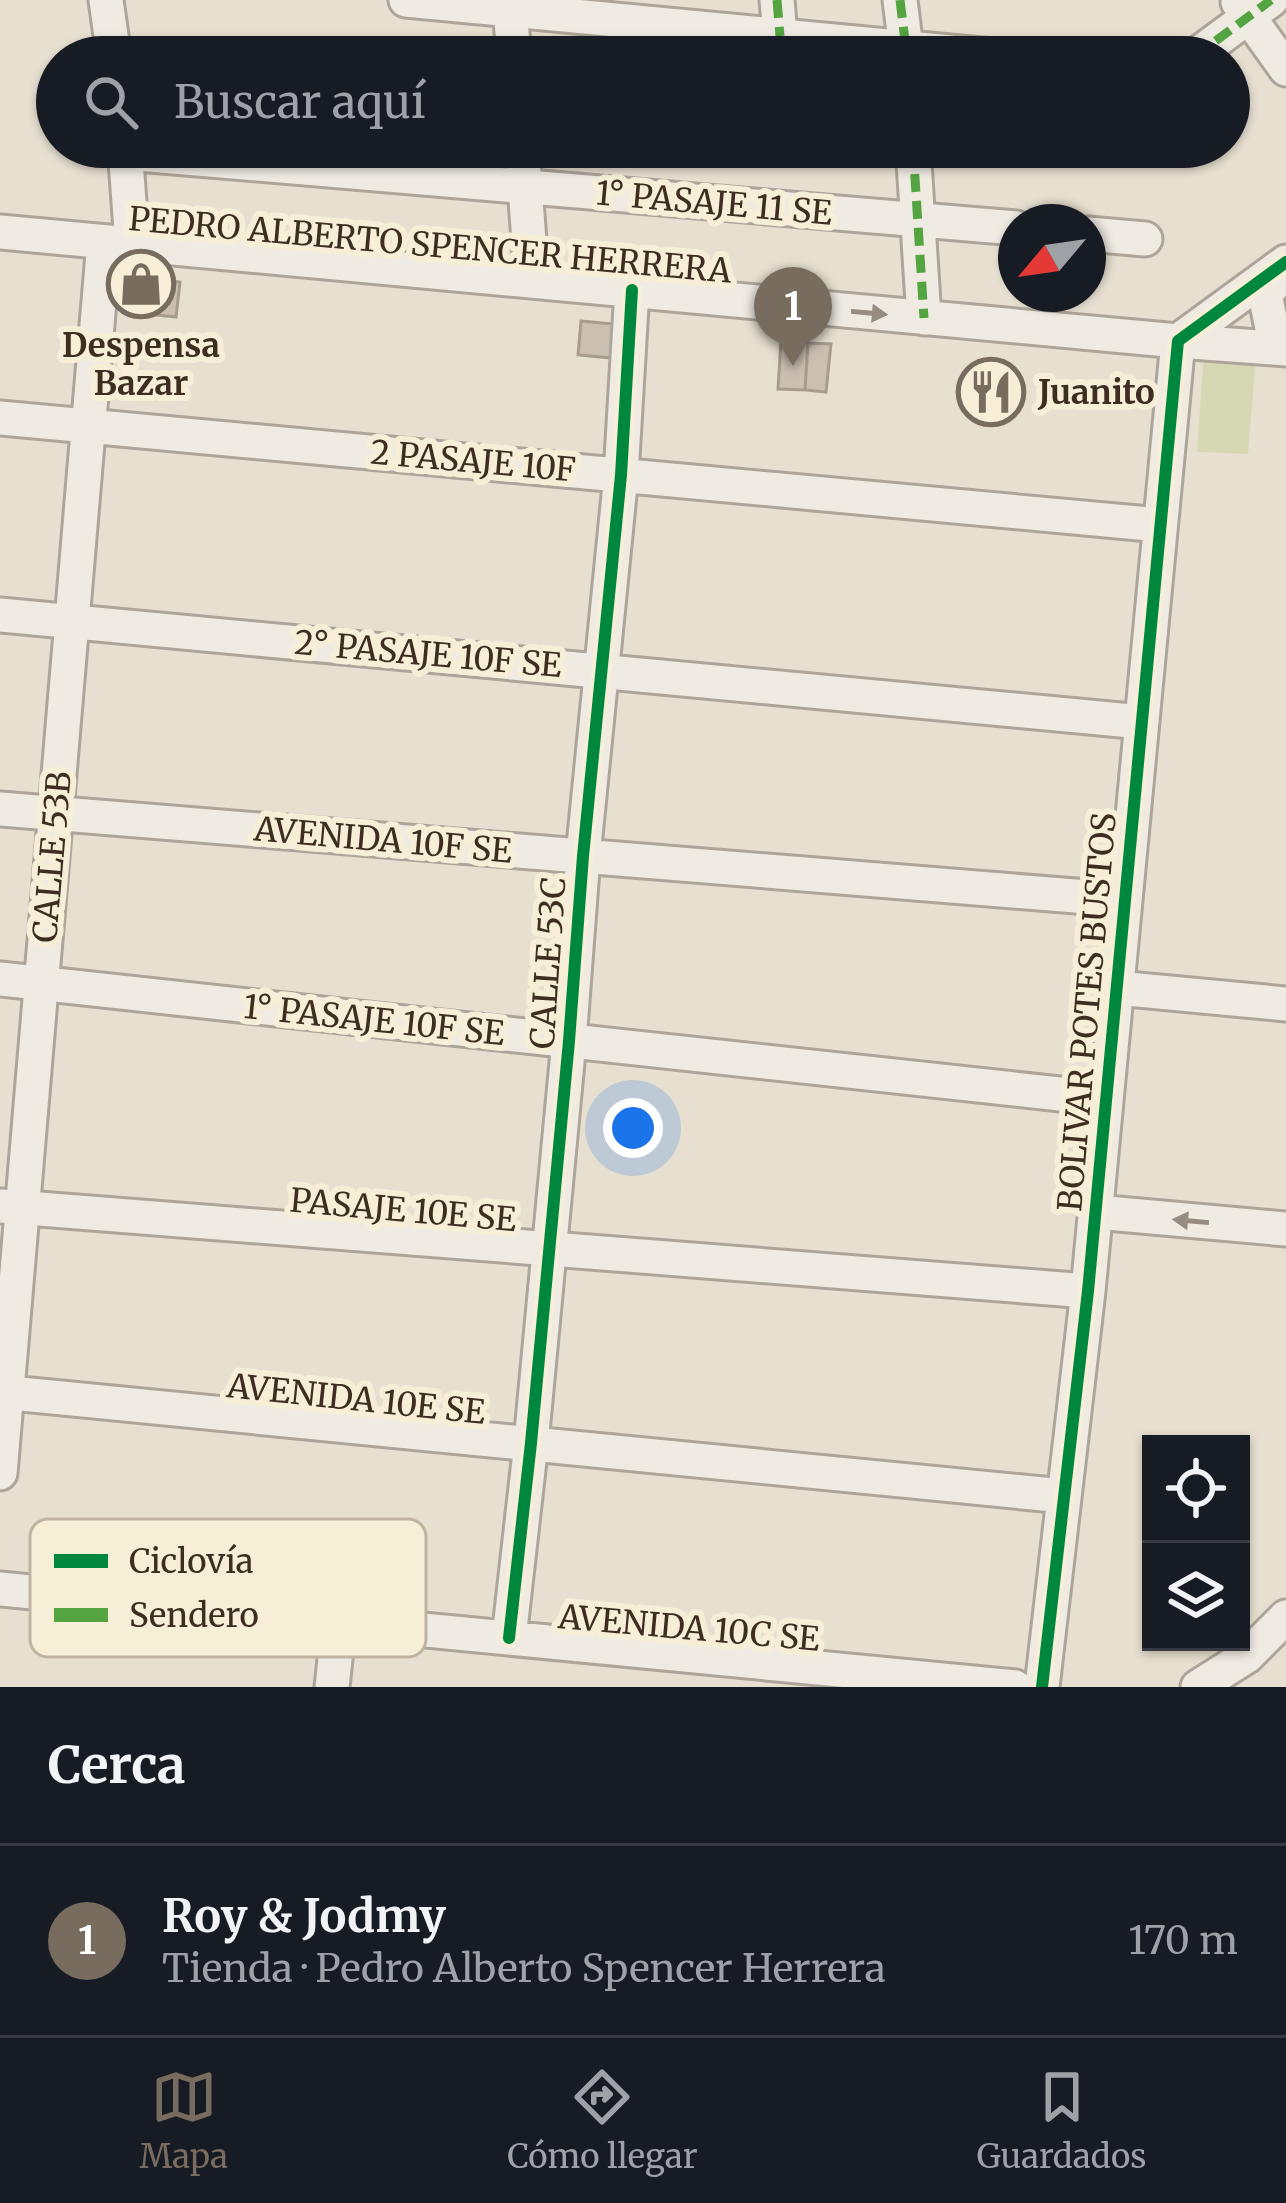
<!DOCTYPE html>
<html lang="es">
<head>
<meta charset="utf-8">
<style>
  :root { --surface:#171b24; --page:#242831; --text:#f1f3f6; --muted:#9ea1a6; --line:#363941; --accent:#786c5e }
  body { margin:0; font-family:Merriweather,serif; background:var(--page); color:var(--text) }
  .controls { position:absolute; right:36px; bottom:36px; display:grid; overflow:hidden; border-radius:0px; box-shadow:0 3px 9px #0004 }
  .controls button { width:108px; height:108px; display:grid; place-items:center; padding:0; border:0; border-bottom:3px solid var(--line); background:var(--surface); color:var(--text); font:60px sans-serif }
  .compass { position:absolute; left:998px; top:204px; width:108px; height:108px; border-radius:50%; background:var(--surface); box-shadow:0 3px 9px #0004; rotate:241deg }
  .you { position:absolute; left:633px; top:1128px; width:42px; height:42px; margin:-30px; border:9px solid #fff; border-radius:50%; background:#1a73e8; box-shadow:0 0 0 18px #1a73e833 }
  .badge { display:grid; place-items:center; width:78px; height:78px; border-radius:50%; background:var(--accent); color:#fff; font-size:39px; font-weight:700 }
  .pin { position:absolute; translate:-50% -99px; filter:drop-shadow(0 3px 6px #0008) }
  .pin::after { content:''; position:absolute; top:63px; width:42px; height:36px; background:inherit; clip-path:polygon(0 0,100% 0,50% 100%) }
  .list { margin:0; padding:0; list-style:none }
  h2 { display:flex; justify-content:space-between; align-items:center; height:156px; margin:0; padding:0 48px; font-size:51px }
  h2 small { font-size:39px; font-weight:400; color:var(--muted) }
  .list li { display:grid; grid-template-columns:78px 1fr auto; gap:36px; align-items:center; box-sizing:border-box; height:192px; padding:0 48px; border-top:3px solid var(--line) }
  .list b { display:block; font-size:45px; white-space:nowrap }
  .list p { margin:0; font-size:39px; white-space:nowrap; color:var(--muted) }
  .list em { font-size:39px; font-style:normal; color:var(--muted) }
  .icon { flex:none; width:66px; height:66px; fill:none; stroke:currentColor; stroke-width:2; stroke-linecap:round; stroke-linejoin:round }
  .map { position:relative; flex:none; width:1286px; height:1687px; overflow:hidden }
  .search { position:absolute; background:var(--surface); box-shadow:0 3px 9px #0004; left:36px; right:36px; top:36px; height:132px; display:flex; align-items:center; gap:30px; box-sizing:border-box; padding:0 42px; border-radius:66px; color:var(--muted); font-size:45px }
  .sheet { height:348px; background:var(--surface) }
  nav { display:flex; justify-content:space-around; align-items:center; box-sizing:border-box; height:168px; border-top:3px solid var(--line); background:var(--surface); font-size:33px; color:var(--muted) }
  nav a { display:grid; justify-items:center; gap:6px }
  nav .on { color:var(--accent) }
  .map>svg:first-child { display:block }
</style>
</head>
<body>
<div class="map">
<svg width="1286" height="1687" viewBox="0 0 1286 1687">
  <rect width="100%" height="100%" fill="#e7e0d1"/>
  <path fill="#d6d7b3" d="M1204 353 1256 357 1248 454 1197 452Z"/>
  <path fill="#cbbfb2" stroke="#a89c90" stroke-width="3" d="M132 276 180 282 176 317 127 312Z
    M581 321 614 324 612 358 578 355Z
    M781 341 808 343 805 390 778 389Z
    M808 343 831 344 826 392 805 390Z
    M983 363 1002 364 1000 421 981 420Z"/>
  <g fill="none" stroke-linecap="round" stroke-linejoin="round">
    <g stroke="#ada599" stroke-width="39">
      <path id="minor" d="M106 0 114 57
        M406 0 1003 57
        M777 0 780 36
        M900 0 907 57
        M1238 2 1286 69
        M510 8 514 57
        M1194 57 1271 0
        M125 147 132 244
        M522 147 532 281
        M913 147 924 318
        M126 153 1016 228
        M0 232 1178 341 1286 349
        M1088 234 1145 239
        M1285 272 1265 294 1273 333 1286 337
        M0 418 1160 525
        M0 615 1142 722
        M0 809 1125 900
        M0 979 1106 1099
        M1117 988 1286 1004
        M1 1206 1088 1291
        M1096 1212 1286 1229
        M0 1392 1064 1496
        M0 1473 104 242
        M0 1589 1015 1687
        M509 1638 531 1443 569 1041 583 856 621 475 632 290
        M332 1687 339 1622
        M1042 1687 1088 1291 1178 341 1286 262
        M1198 1687 1247 1656 1286 1617"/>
    </g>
    <use href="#minor" stroke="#efebe3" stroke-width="33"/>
    <path stroke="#54a441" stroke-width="9" stroke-dasharray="18 9" stroke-linecap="butt" d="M777 0 780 36
      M900 0 907 57
      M1194 57 1271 0
      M913 147 924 318"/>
    <g stroke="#f7eed8" stroke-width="20">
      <path id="cycleway" d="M509 1638 531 1443 569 1041 583 856 621 475 632 290
        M1042 1687 1088 1291 1178 341 1286 262"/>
    </g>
    <use href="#cycleway" stroke="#00873e" stroke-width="12"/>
  </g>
  <defs><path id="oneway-solid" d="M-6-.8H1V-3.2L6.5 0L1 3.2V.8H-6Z" transform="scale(3)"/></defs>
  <g fill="#968c82">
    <use href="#oneway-solid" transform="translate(869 313) rotate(5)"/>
    <use href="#oneway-solid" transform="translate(1191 1221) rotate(-175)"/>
  </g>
  <defs>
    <g id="shop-ring" transform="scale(3.45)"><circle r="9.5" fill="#f7eed8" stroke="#786c5e" stroke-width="1.5"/><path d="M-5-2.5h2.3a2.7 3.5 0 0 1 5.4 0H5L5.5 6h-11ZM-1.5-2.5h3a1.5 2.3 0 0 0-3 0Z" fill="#786c5e"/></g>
    <g id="restaurant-ring" transform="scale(3.45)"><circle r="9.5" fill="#f7eed8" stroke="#786c5e" stroke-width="1.5"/><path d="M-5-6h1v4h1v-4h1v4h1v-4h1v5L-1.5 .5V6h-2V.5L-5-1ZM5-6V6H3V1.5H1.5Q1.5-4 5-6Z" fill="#786c5e"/></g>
  </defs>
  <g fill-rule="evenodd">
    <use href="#shop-ring" x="141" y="284"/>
    <use href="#restaurant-ring" x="991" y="392"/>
  </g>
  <g text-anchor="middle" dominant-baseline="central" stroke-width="12" stroke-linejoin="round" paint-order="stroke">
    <g font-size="33" fill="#3d2e20" stroke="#f7eed8">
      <text transform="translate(714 203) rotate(5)">1° PASAJE 11 SE</text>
      <text transform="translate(430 245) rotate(5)">PEDRO ALBERTO SPENCER HERRERA</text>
      <text transform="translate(473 461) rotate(5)">2 PASAJE 10F</text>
      <text transform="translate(428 654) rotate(5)">2° PASAJE 10F SE</text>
      <text transform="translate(383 840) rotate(5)">AVENIDA 10F SE</text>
      <text transform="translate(52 857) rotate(-85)">CALLE 53B</text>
      <text transform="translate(548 963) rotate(-86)">CALLE 53C</text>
      <text transform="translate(1087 1012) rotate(-85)">BOLIVAR POTES BUSTOS</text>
      <text transform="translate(374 1020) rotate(6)">1° PASAJE 10F SE</text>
      <text transform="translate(403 1210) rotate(5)">PASAJE 10E SE</text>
      <text transform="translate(356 1399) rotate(6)">AVENIDA 10E SE</text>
      <text transform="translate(689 1628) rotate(5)">AVENIDA 10C SE</text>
    </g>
    <g font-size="33" font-weight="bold" fill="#3d2e20" stroke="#f7eed8">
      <text x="141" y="345">Despensa<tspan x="141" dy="38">Bazar</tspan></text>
      <text x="1038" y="392" text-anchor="start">Juanito</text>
    </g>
  </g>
  <rect x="30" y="1519" width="396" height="138" rx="18" fill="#f7eed8" stroke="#bfb4a1" stroke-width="3"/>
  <rect x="54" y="1554" width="54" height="14" fill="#00873e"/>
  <rect x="54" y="1608" width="54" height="14" fill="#54a441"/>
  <g font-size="33" fill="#3d2e20">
    <text x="129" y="1573">Ciclovía</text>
    <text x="129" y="1627">Sendero</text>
  </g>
</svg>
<div class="controls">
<button><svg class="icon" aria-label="locate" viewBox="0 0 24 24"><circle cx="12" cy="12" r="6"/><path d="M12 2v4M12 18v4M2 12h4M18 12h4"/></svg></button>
<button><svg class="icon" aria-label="layers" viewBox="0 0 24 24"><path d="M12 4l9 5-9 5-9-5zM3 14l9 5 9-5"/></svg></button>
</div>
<svg class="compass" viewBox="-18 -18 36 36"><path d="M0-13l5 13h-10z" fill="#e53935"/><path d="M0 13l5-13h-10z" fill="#9ea1a6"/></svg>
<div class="you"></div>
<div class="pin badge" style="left:793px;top:366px">1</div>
<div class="search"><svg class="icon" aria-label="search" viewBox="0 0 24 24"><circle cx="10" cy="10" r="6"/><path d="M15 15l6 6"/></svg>Buscar aquí</div>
</div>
<section class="sheet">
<h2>Cerca<small></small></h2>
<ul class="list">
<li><span class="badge">1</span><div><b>Roy &amp; Jodmy</b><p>Tienda · Pedro Alberto Spencer Herrera</p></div><em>170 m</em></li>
</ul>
</section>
<nav>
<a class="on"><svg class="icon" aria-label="map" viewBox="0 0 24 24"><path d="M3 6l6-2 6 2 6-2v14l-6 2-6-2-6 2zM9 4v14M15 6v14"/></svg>Mapa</a>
<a><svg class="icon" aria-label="directions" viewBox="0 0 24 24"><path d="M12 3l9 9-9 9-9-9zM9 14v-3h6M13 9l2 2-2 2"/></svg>Cómo llegar</a>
<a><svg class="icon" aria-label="saved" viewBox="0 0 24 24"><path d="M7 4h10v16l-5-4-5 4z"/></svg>Guardados</a>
</nav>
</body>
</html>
